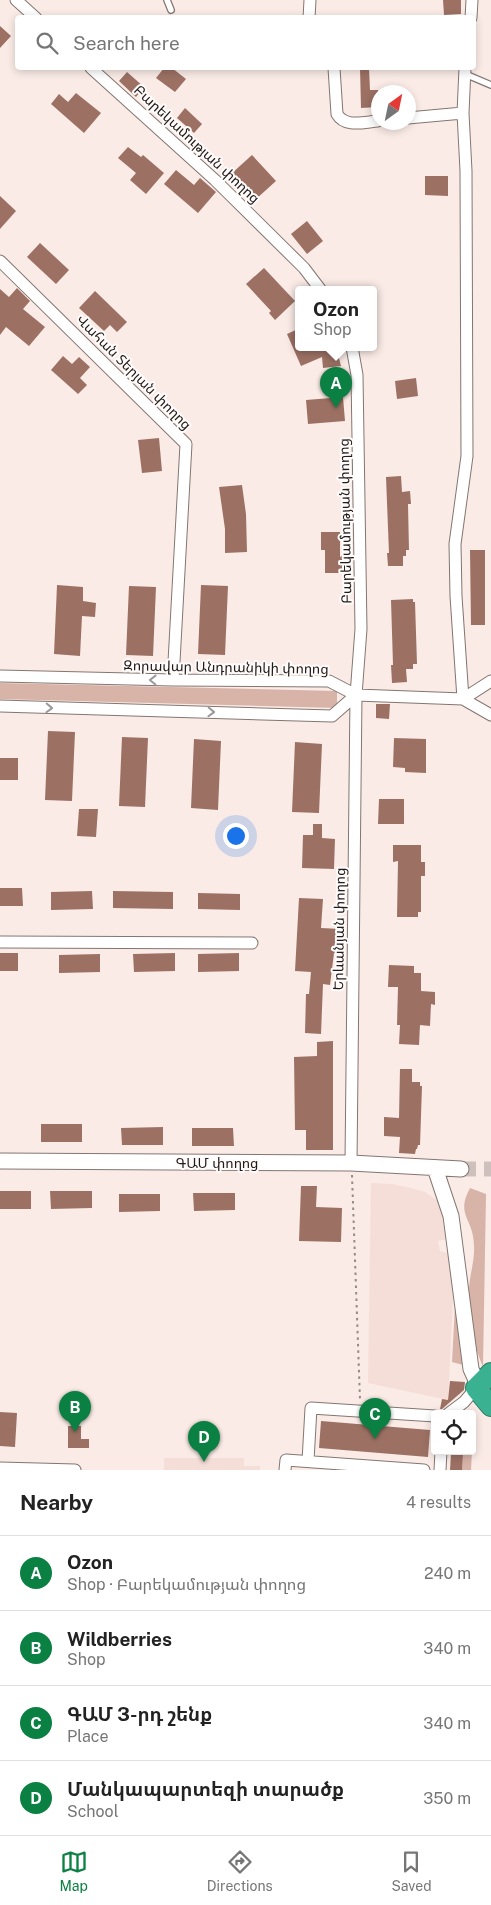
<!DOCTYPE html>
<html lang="en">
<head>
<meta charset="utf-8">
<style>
  :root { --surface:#fff; --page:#f6f6f6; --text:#222; --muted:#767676; --line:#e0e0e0; --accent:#0b8043 }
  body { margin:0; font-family:"Public Sans","Noto Sans Armenian",sans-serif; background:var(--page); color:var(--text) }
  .controls { position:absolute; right:15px; bottom:15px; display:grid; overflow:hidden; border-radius:5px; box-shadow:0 2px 8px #0003 }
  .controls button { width:45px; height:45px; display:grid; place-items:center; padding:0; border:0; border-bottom:1px solid var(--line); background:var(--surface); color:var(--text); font:25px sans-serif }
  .compass { position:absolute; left:371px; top:85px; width:45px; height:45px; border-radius:50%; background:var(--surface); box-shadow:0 2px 8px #0003; rotate:33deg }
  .you { position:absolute; left:235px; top:835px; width:18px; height:18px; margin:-12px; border:4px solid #fff; border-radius:50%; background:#1a73e8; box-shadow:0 0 0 8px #1a73e833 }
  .badge { display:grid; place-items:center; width:32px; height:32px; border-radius:50%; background:var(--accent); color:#fff; font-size:16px; font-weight:700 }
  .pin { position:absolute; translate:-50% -41px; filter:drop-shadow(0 1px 2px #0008) }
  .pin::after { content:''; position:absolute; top:26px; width:18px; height:15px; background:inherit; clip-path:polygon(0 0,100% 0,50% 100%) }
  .popup { position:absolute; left:295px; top:286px; width:82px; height:65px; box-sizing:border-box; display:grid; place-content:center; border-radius:5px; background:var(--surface); filter:drop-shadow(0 1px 4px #0005); font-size:16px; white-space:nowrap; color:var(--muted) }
  .popup b { font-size:19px; color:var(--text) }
  .popup::after { content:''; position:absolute; left:50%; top:100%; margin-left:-10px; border:10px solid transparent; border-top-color:var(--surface) }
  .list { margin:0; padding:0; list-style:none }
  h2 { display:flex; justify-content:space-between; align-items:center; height:65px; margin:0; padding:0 20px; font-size:21px }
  h2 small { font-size:16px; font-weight:400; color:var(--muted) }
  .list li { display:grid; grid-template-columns:32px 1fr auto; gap:15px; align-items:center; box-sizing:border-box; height:75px; padding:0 20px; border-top:1px solid var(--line) }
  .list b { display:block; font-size:19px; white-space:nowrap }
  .list p { margin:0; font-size:16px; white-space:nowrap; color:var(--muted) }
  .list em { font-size:16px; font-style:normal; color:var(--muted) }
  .icon { flex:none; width:28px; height:28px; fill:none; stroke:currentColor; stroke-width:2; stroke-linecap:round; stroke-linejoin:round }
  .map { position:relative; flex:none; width:491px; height:1470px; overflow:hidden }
  .search { position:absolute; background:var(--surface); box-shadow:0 2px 8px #0003; left:15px; right:15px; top:15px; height:55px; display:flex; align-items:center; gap:12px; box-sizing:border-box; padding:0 18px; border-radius:5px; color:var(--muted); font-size:19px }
  .sheet { height:365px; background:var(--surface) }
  nav { display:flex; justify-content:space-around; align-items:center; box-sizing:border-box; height:70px; border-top:1px solid var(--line); background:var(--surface); font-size:14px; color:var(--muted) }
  nav a { display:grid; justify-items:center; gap:2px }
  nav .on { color:var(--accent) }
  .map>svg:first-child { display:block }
</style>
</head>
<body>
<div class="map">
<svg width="491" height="1470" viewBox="0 0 491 1470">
  <rect width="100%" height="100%" fill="#faebe6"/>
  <path fill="#f5ded7" d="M371 1183 392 1184 411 1188 425 1192 439 1202 447 1239 438 1241 440 1251 451 1254 452 1268 453 1298 448 1400 368 1383Z
    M164 1458H244V1466H260V1470H164Z"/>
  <path fill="#d8b3a8" d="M0 683 337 691V708L0 699Z
    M470 1188 486 1194 483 1367C473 1344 468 1316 469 1291 469 1276 475 1261 474 1246 474 1218 455 1216 470 1188Z
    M456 1287 463 1365 452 1362Z
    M452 1451H472L471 1470H462L463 1455 451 1454Z"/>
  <path fill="#9c7164" d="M443 0H461V14L444 15Z
    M0 26 11 36 0 48Z
    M164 68H172L186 79 175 92 156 78Z
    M360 68H369L370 90H378V107L361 108Z
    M127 72 144 87 136 97 119 81Z
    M76 93 101 113 84 133 51 104 59 94 68 102Z
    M185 108 202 124 194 133 177 118Z
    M128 147 141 157 143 155 164 173 146 194 130 180 136 173 118 158Z
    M252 155 276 181 255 200 231 174Z
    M176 170 194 185 200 178 216 192 198 213 164 184Z
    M425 176H448V196L425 195Z
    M0 196 16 211 0 229Z
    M307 221 323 241 307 254 291 234Z
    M40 243 69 270 56 284 27 257Z
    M264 268 295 301 275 320 269 313 271 311 246 284Z
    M17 288 30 301 23 309 45 327 29 346 6 327 0 335V289L9 297Z
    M95 291 127 322 117 332 110 325 104 331 79 308Z
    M298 329V347H343L337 350 341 366 323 368 322 357 301 366 287 334Z
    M63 356 72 364 79 357 90 367 80 378 87 385 78 394 51 370Z
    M416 378 418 396 397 399 395 381Z
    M343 397 345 421 308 424 306 400Z
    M159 438 162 471 142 473 138 440Z
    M401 476 402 492 410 491 411 504H408L409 550H406V556H403V566H388L387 553H389L386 477Z
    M242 485 246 514 247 552 225 553V529L219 487Z
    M321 532H340V557L342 556 343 573H325V550H321Z
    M470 550H485V625H471Z
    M57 585 83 587V601L96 603 95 617 82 616 80 656 54 654Z
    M201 585 228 586 225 655 198 654Z
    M129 586 156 587 153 656 126 655Z
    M413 599V602H415L417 664H413V669H406L407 682 392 683 391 665H393L391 600Z
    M376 704H390L389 719 376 718Z
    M48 731 75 732 72 801 45 800Z
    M122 737 148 738 145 807 119 806Z
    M394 738 426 739V773L405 772V768L393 767Z
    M194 739 221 741 218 810 191 808Z
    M295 742 322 744 319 813 292 812Z
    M0 758H18V780H0Z
    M379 799H404V824H378Z
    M79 809H98L96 837 77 836Z
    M313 824H322V838L335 839 334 869 302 868 303 835H313Z
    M393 845H421V862H425V876H421V912H418V917H397L398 861 393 862Z
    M0 888H22L23 906H0Z
    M92 891 93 909 51 910V892Z
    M113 891 173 892V909L113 908Z
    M198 893 240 894V910L198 909Z
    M299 898 323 899 321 928 341 929 339 953H334L330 985 323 984 321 1034 305 1033 306 994H309L311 972 295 971Z
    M0 953H18V971H0Z
    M175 953V971L134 972 133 954Z
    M239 953V971L198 972V954Z
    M100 954V972L59 973V955Z
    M389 965 414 966V973H421V991L435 992V1005L431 1004 430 1026 420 1025 419 1045 399 1044 400 1025H397L398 987H388Z
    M333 1041V1150H306V1130H295L294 1057 317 1056V1042Z
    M400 1069H412V1082H420V1086H422L420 1145H418L417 1149H416L415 1154 399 1153 400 1137 384 1136V1117L399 1118Z
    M41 1124H82V1142H41Z
    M163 1127V1145H122L121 1128Z
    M192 1128H233L234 1146H192Z
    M301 1186H317L316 1207 342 1208 341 1242 299 1241Z
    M0 1191H31V1209H0Z
    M50 1191H92V1208L51 1209Z
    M193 1193H235V1210L194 1211Z
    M119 1194H160V1211L119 1212Z
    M450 1381 465 1382 464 1390 442 1409H440L442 1399 448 1400Z
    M0 1412 17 1413 15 1447 0 1446Z
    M321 1421 430 1430 428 1457 319 1448Z
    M68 1426H81V1439H89V1448H68Z
    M451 1454 463 1455 462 1470H450Z"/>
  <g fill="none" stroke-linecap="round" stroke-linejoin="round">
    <path stroke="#cec1bd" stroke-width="15" stroke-dasharray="15 8" stroke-linecap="butt" d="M461 1169H491"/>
    <g stroke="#837671" stroke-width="8">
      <path id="lane" d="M167 0 171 10
        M465 74 491 85"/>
    </g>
    <g stroke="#837671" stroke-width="13">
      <path id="street" d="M16 0 36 18
        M309 18 310 0
        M471 18 472 0
        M91 68 215 180 304 268 320 289
        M334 68 337 114C345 128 364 122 378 121
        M463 113 465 68
        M408 118 463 113 466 171 467 456 455 544 456 596 463 699
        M0 261 186 444 173 680
        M0 676 173 680 329 681 356 695 463 699 491 715
        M463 699 491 681
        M0 706 332 716 356 695
        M0 942 252 943
        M351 1163 356 695 361 629 357 375 352 347
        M448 1414 464 1402 476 1388
        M308 1461 311 1408 435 1416
        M0 1468 75 1470
        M285 1470 286 1460 424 1470
        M440 1470 441 1451"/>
    </g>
    <g stroke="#837671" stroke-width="17">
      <path id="secondary" d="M0 1161 351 1163 461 1169
        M435 1168 451 1216 471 1369 476 1380V1388"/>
    </g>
    <g stroke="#317d68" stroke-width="22">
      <path id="highway" d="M491 1373 476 1388 491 1406"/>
    </g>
    <path stroke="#948a86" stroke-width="2" stroke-dasharray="2.5 4" stroke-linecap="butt" d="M352 1175 360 1400"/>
    <use href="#lane" stroke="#fff" stroke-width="5.5"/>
    <use href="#street" stroke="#fff" stroke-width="11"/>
    <use href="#secondary" stroke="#fff" stroke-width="15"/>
    <use href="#highway" stroke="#3ab292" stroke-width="20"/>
  </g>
  <defs><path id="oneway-chevron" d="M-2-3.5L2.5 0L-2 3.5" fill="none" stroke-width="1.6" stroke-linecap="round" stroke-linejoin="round" transform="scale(1.25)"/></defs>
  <g stroke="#9b9898">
    <use href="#oneway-chevron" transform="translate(153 680) rotate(-179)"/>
    <use href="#oneway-chevron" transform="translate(49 708) rotate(2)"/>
    <use href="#oneway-chevron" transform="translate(211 712) rotate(2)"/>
  </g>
  <g text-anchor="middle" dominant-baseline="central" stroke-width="4" stroke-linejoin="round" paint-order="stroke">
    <g font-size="14" fill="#201b19" stroke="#fefbfa">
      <text transform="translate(197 144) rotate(43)">Բարեկամության փողոց</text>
      <text transform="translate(134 372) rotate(45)">Վահան Տերյան փողոց</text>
      <text transform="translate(345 521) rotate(-91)">Բարեկամության փողոց</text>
      <text transform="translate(226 667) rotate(1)">Զորավար Անդրանիկի փողոց</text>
      <text transform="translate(339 929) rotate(-89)">Երևանյան փողոց</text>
      <text x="217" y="1163">ԳԱՄ փողոց</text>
    </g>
  </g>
</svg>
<div class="controls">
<button><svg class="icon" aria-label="locate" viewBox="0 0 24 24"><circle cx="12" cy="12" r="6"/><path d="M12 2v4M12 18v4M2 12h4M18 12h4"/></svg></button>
</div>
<svg class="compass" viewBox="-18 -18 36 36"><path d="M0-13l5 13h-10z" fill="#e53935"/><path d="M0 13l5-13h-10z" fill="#767676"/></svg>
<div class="you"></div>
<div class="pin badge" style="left:336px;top:408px">A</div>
<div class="popup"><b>Ozon</b>Shop</div>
<div class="pin badge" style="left:75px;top:1432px">B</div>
<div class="pin badge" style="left:375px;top:1439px">C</div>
<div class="pin badge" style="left:204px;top:1462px">D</div>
<div class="search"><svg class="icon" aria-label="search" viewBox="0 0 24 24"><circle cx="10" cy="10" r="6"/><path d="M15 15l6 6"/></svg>Search here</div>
</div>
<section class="sheet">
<h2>Nearby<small>4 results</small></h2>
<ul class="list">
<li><span class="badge">A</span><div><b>Ozon</b><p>Shop · Բարեկամության փողոց</p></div><em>240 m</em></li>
<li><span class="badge">B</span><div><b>Wildberries</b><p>Shop</p></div><em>340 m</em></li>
<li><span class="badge">C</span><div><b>ԳԱՄ 3-րդ շենք</b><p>Place</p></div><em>340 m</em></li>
<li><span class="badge">D</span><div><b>Մանկապարտեզի տարածք</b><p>School</p></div><em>350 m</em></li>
</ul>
</section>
<nav>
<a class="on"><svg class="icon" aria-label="map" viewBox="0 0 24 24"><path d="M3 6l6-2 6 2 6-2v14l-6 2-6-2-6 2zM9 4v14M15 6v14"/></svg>Map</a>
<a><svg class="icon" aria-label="directions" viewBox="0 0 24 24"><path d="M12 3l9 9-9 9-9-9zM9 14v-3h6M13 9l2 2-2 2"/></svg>Directions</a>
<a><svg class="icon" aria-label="saved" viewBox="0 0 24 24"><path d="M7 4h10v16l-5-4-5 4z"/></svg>Saved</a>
</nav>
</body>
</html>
